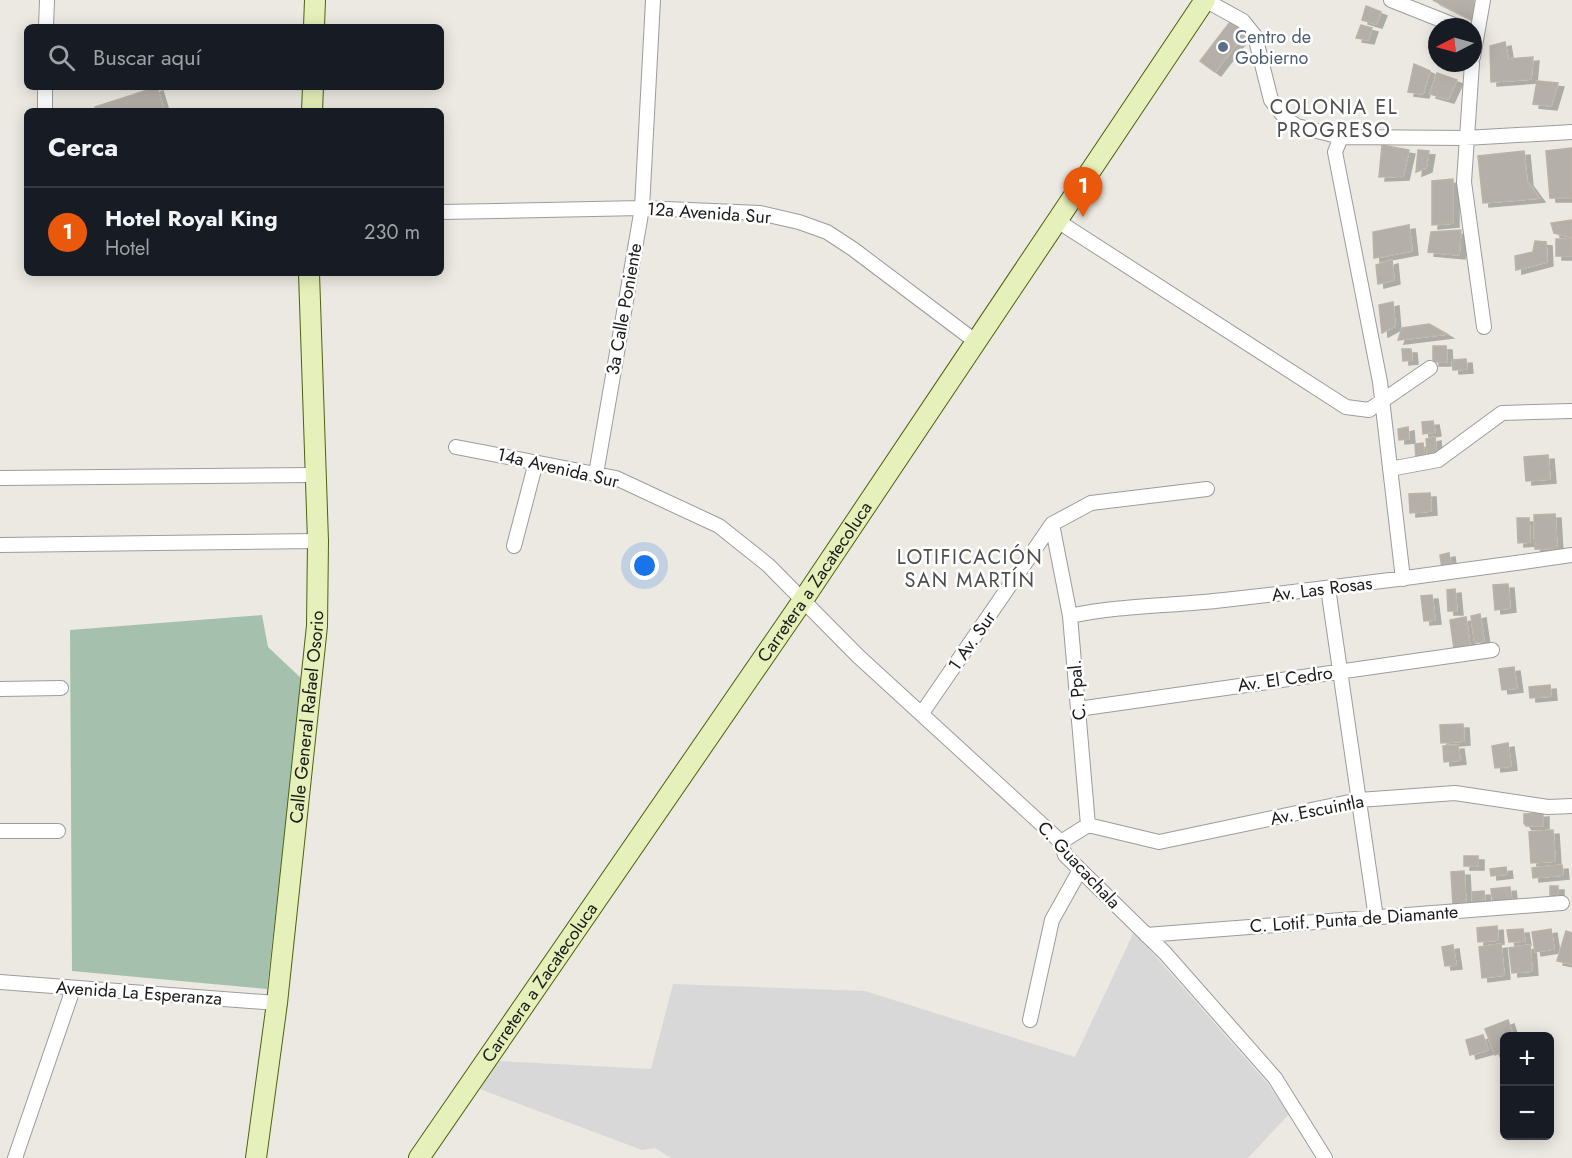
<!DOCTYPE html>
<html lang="es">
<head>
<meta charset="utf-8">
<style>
  :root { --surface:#171b24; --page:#242831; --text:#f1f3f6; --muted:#9ea1a6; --line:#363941; --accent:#ea580c }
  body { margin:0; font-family:Jost,sans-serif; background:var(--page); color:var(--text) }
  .controls { position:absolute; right:18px; bottom:18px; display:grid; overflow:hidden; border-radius:9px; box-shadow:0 3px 15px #0003 }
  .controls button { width:54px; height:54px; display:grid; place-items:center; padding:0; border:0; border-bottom:2px solid var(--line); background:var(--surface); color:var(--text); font:30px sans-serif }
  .compass { position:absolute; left:1428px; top:18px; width:54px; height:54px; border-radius:50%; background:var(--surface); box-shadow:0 3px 15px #0003; rotate:264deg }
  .you { position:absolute; left:645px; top:566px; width:21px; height:21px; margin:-15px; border:4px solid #fff; border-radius:50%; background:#1a73e8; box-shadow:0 0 0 9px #1a73e833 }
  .badge { display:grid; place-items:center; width:39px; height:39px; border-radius:50%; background:var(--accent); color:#fff; font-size:20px; font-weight:700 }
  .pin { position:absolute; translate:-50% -50px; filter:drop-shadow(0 2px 3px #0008) }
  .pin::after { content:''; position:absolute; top:32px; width:21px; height:18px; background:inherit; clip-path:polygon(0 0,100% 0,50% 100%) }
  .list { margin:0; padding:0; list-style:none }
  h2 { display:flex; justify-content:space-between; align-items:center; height:78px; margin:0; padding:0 24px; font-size:26px }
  h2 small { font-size:20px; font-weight:400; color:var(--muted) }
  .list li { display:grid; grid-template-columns:39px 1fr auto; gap:18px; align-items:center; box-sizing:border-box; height:90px; padding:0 24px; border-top:2px solid var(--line) }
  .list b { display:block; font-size:22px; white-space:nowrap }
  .list p { margin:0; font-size:20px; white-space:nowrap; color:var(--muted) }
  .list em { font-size:20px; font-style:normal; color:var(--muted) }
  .icon { flex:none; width:33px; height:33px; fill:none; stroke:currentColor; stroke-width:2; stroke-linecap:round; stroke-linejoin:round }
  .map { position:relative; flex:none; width:1572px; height:1158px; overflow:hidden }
  .search { position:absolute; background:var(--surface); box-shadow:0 3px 15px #0003; left:24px; top:24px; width:420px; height:66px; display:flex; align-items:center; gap:15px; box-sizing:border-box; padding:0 21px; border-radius:9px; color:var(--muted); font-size:22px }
  .panel { position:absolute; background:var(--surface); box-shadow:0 3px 15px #0003; left:24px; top:108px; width:420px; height:168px; border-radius:9px }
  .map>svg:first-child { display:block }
</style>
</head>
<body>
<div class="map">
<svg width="1572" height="1158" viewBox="0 0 1572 1158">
  <defs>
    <filter id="shadow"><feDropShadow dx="6" dy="4" stdDeviation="0" flood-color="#0004"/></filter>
  </defs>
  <rect width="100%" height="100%" fill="#ebe9e1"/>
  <path fill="#d9d8d8" d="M1134 932 1268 1084 1289 1114 1248 1158H671L655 1148 642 1150 477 1088 499 1061 651 1069 673 984 865 991 1075 1057Z"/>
  <path fill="#a5c1ae" d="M262 615 268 647 302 679 267 989 72 971 70 630Z"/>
  <path fill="#b4afa8" stroke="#bbb2a6" stroke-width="1.5" filter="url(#shadow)" d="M1433 0H1474L1471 19Z
    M1366 6 1381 12 1376 24 1362 20Z
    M1230 22 1245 33 1215 72 1200 61Z
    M1361 25 1372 28 1368 40 1356 38Z
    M1505 42 1508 59 1533 57 1531 79 1491 82 1490 46Z
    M1414 64 1430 71 1423 94 1408 92Z
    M1437 73 1457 80 1448 99 1430 94Z
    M1537 81 1558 83 1551 106 1533 104Z
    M157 87 164 110 96 111 95 107Z
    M1382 145 1409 150 1403 176 1379 177Z
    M1572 148V198H1550L1546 151Z
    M1418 150 1429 151 1426 168 1416 172Z
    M1524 151 1527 182 1539 198 1483 203 1478 156Z
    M1453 179V223L1432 225V181Z
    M1572 220V237L1554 233 1551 223Z
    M1409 225 1412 251 1374 258 1373 232Z
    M1461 230 1459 255 1428 252 1431 232Z
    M1556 239H1572V256H1556Z
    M1535 241 1546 242 1547 262 1516 270 1515 256 1533 252Z
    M1392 260 1394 280 1378 284 1376 265Z
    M1393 302 1395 326 1382 333 1379 305Z
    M1429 324 1447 334 1398 340 1402 328Z
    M1433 346H1446L1447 362H1433Z
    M1402 349H1411L1412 360 1403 361Z
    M1466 359 1467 369 1453 370 1452 360Z
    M1433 421 1435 432 1423 434 1422 422Z
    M1408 427 1409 439 1399 440 1398 429Z
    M1435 437 1437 457 1428 458 1426 439Z
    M1423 443 1425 459 1416 460 1415 444Z
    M1548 455 1550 479 1526 481 1524 457Z
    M1430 493 1431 511 1410 513 1409 494Z
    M1555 514 1557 549H1535L1534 515Z
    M1517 518H1529L1530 542 1518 543Z
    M1449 553 1451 568 1442 569 1440 555Z
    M1508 584 1510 608 1495 610 1493 585Z
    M1455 589 1457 611H1448L1447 590Z
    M1432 595 1435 620 1424 621 1421 596Z
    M1480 614 1484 641 1475 643 1471 616Z
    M1466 617 1470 647 1454 649 1450 620Z
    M1514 667 1517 688 1502 690 1499 669Z
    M1550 685 1551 696 1530 698 1529 687Z
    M1463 724 1464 741 1441 743 1440 725Z
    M1508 743 1511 766 1495 768 1492 746Z
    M1458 745 1460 760 1444 762 1443 746Z
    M1543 813V826H1526L1524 823V814Z
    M1553 830 1555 861 1531 863 1529 832Z
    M1464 856H1478V866H1464Z
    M1562 865 1563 875 1533 878 1532 868Z
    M1506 867 1507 874 1491 876 1490 869Z
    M1464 871 1466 906H1453L1451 872Z
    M1550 886H1558V900H1550Z
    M1510 887 1512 903 1493 905 1491 889Z
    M1484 891 1485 905 1473 906 1472 892Z
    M1497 926 1498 940 1478 942 1477 928Z
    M1523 929 1525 941 1509 942 1507 930Z
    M1551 929 1554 949 1535 952 1532 932Z
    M1566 931 1572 933V964L1557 961Z
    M1501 944 1504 975 1482 978 1479 947Z
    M1453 945 1456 965 1445 966 1442 947Z
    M1530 945 1532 971 1512 973 1509 948Z
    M1508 1020 1513 1036H1504V1051L1495 1055 1485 1029Z
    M1483 1035 1488 1050 1470 1055 1466 1040Z"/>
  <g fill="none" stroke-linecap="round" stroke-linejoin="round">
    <g stroke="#9c9c9c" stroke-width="16">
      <path id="street" d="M1205 0 1243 21 1255 36 1271 100 1286 119 1297 126 1341 137 1465 138 1572 132
        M1391 0 1459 27
        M46 27 47 0
        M1473 57 1483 0
        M1472 63 1464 182 1484 327
        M45 111V87
        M1341 137 1335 152 1380 382 1403 579
        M441 212 642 208 760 213 799 222 827 232 853 249 975 341
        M1056 220 1346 407 1369 410 1430 368
        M456 447 616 478 719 526 768 565 858 656 1061 842 1065 855 1165 953 1275 1078 1325 1158
        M1390 469 1438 460 1502 413 1572 411
        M596 474 642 208 653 0
        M0 478 315 475
        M1052 524 1070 616 1088 825 1061 842
        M0 545 318 541
        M514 546 536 462
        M1328 588 1376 918
        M1070 616C1121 605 1173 606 1224 600 1340 587 1456 572 1572 555
        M0 689 61 688
        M1078 709 1492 650
        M922 713 1052 524 1091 503 1207 489
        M1088 825 1159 842 1359 800 1455 793 1548 807 1572 806
        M0 831H58
        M1146 935 1562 903
        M0 982 277 1003
        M1030 1020 1052 920 1080 870
        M15 1158 73 989"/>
    </g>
    <g stroke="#4d6212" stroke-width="22">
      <g id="secondary">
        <path d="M314 27 315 0"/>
        <path d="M312 111 313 87"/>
        <path id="s1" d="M256 1158 277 1003 317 626 318 541 309 273"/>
        <path id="s2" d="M419 1158 803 600 1205 0"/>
      </g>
    </g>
    <use href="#street" stroke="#fff" stroke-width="14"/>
    <use href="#secondary" stroke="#e5f0ba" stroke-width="20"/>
  </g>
  <circle fill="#5c6f8a" stroke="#fff" stroke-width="2" cx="1223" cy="47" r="6"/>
  <g text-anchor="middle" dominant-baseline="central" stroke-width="5" stroke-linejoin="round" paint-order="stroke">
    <g font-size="18" fill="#4e5e75" stroke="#fff" text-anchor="start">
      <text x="1235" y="37">Centro de<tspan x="1235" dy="21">Gobierno</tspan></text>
    </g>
    <g font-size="18" fill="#1b1b1b" stroke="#fff">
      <text transform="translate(709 213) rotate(4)">12a Avenida Sur</text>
      <text transform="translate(624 309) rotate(-80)">3a Calle Poniente</text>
      <text transform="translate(558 468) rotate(13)">14a Avenida Sur</text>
      <text stroke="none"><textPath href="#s2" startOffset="699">Carretera a Zacatecoluca</textPath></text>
      <text transform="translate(1322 589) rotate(-7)">Av. Las Rosas</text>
      <text transform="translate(972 641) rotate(-55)">1 Av. Sur</text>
      <text transform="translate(1285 679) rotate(-8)">Av. El Cedro</text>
      <text transform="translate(1077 690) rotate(-95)">C. Ppal.</text>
      <text stroke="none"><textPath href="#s1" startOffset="444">Calle General Rafael Osorio</textPath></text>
      <text transform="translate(1317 810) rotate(-11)">Av. Escuintla</text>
      <text transform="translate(1079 865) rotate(47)">C. Guacachala</text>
      <text transform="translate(1354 919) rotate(-4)">C. Lotif. Punta de Diamante</text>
      <text stroke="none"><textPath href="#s2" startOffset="213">Carretera a Zacatecoluca</textPath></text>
      <text transform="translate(139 993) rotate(4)">Avenida La Esperanza</text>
    </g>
    <g font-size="20" letter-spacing="1.5" fill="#4e4e4e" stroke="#fff">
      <text x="1334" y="107">COLONIA EL<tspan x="1334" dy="23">PROGRESO</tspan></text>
      <text x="970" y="557">LOTIFICACIÓN<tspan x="970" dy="23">SAN MARTÍN</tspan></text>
    </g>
  </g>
</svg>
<div class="controls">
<button>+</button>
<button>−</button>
</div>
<svg class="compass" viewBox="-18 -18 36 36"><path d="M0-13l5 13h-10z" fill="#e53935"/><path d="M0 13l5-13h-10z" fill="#9ea1a6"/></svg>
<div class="you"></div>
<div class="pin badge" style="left:1083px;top:217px">1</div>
<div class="search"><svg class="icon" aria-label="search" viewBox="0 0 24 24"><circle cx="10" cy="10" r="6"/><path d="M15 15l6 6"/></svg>Buscar aquí</div>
<section class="panel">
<h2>Cerca<small></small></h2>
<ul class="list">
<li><span class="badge">1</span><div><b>Hotel Royal King</b><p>Hotel</p></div><em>230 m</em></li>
</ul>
</section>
</div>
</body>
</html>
